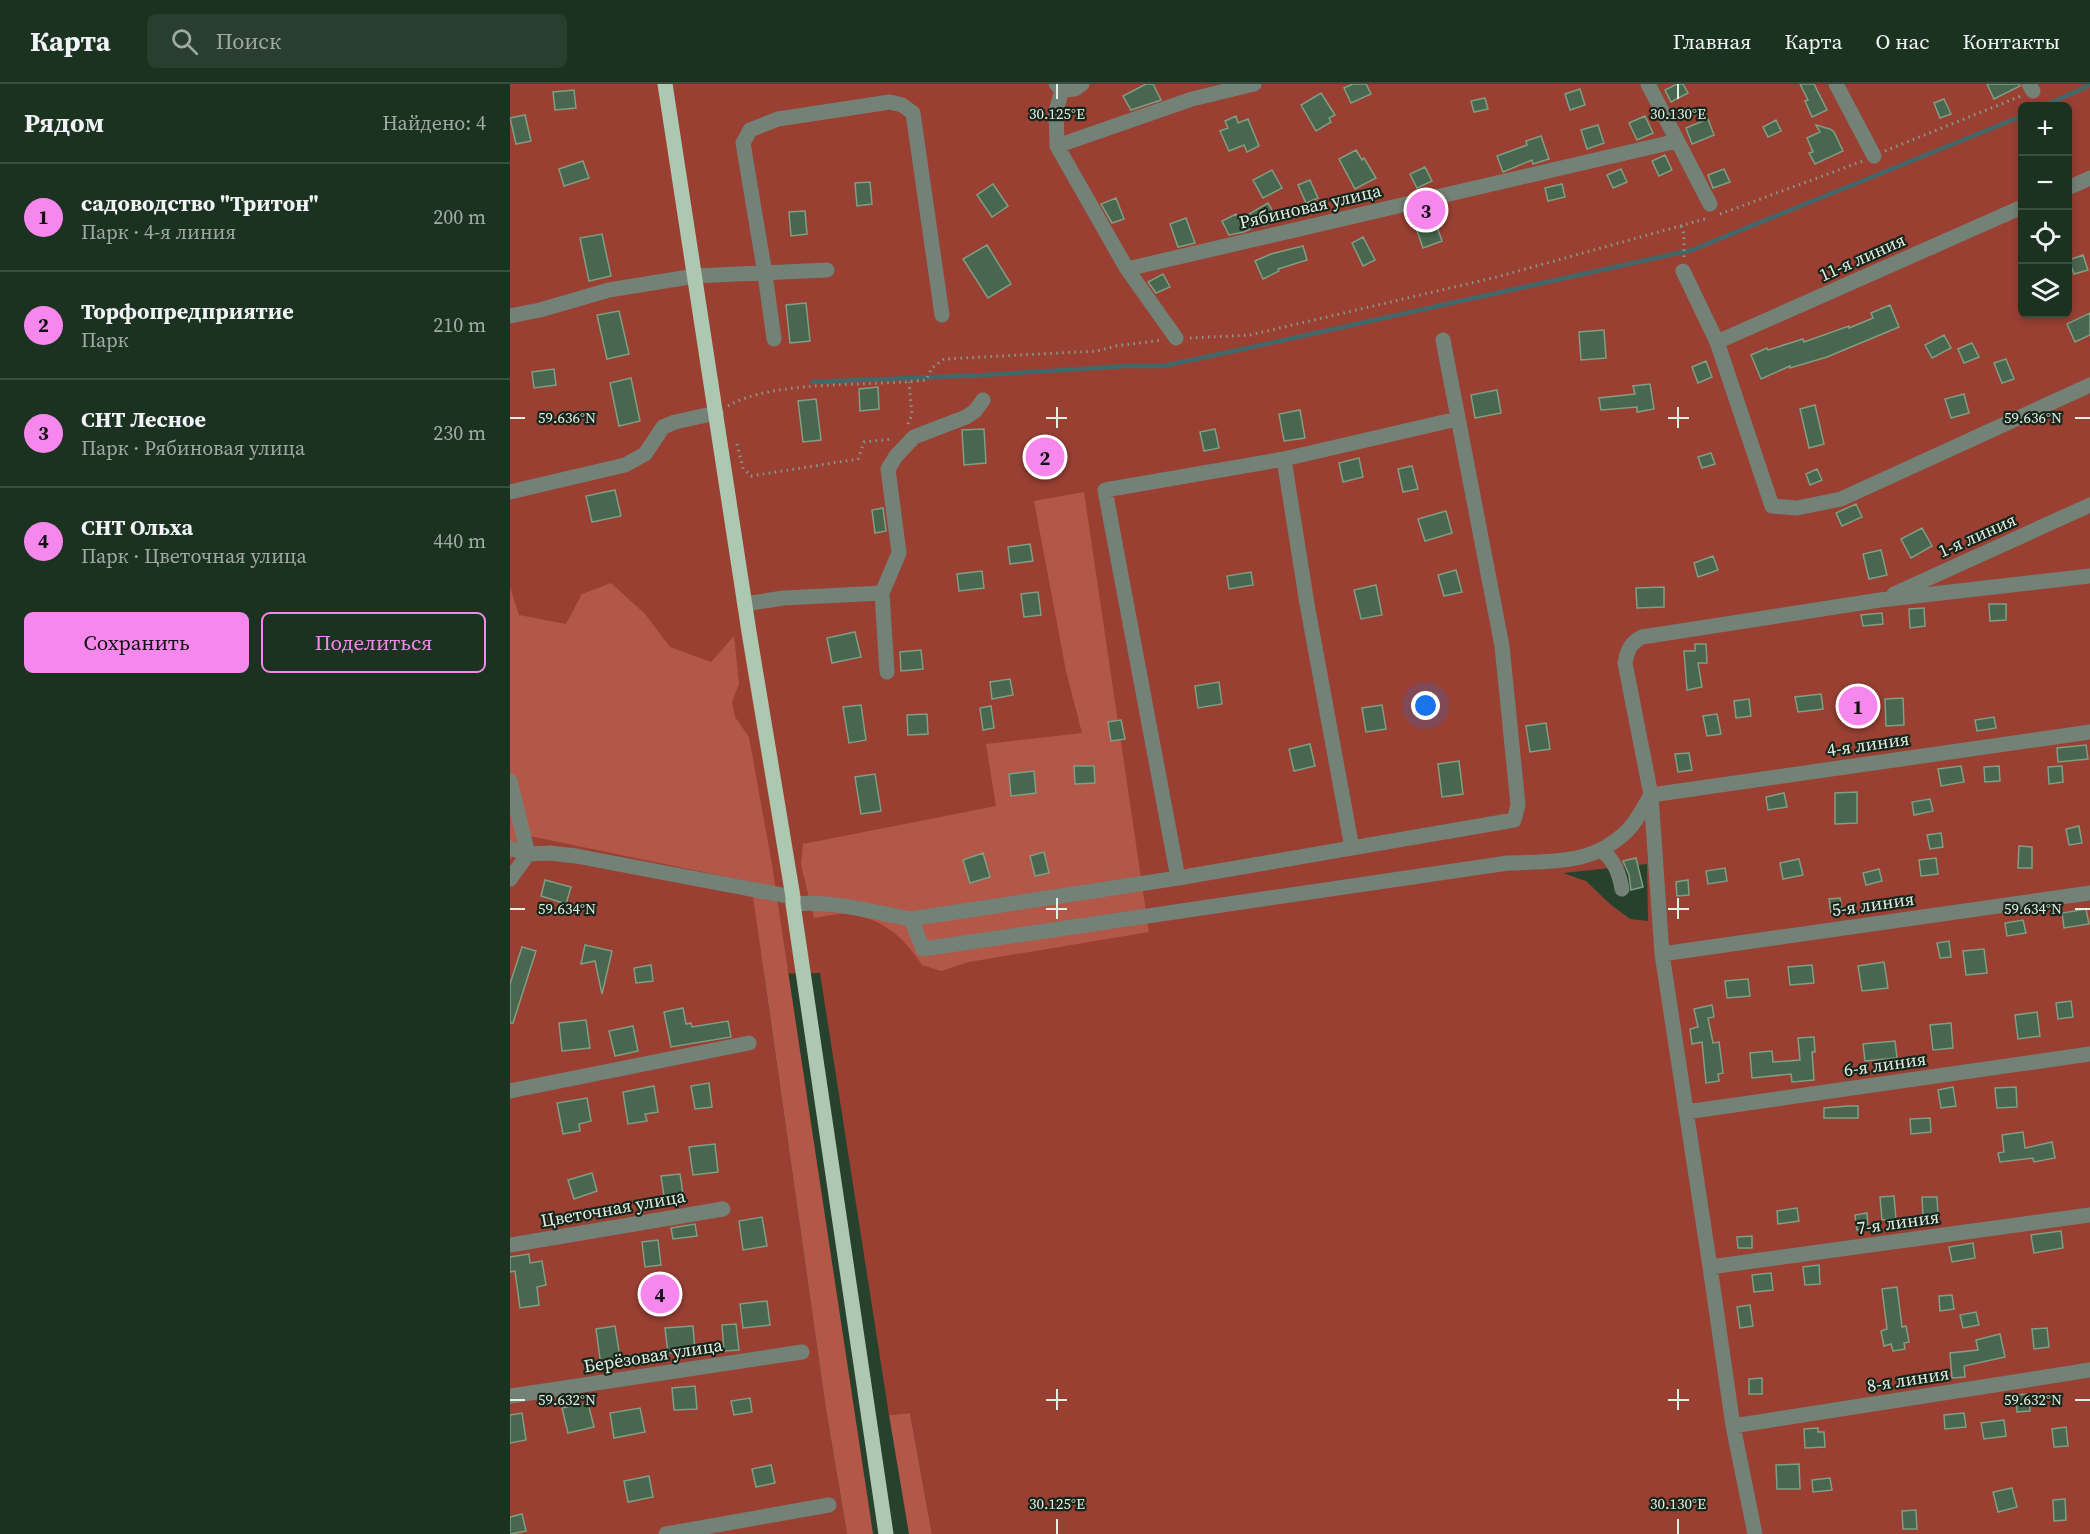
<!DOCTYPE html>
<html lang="ru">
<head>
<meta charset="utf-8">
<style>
  :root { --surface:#1c3221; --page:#293e2e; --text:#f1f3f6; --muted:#a0aaa5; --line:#3a4d3f; --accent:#f688ed }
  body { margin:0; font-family:"Source Serif 4",serif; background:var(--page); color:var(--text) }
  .controls { position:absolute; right:18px; top:18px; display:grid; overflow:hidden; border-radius:9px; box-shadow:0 3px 9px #0003 }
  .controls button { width:54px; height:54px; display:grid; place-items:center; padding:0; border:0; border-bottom:2px solid var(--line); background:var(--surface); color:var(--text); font:30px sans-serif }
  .you { position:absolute; left:916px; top:622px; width:21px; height:21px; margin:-15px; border:4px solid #fff; border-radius:50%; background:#1a73e8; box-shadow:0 0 0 9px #1a73e833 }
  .badge { display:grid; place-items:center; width:39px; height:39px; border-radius:50%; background:var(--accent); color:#111; font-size:20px; font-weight:700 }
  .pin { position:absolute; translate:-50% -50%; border:3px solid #fff; box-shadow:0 2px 6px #0006 }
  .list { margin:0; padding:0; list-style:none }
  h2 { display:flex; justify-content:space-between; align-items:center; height:78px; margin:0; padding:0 24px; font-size:26px }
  h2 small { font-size:20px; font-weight:400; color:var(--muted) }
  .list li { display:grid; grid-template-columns:39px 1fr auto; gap:18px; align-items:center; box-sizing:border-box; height:108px; padding:0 24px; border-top:2px solid var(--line) }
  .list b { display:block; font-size:22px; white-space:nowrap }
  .list p { margin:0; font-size:20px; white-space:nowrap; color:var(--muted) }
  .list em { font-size:20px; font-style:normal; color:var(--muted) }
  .actions { display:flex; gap:12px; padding:18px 24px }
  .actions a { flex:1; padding:14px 0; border:2px solid var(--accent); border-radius:9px; text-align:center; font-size:21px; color:var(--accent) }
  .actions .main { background:var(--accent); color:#111 }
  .icon { flex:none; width:33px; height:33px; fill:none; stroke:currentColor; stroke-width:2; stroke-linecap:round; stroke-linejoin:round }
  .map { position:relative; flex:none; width:1580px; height:1450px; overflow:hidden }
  header { display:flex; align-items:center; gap:36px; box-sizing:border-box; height:84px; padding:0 30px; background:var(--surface); border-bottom:2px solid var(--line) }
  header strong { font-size:28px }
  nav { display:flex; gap:33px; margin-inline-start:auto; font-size:21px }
  .search { width:420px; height:54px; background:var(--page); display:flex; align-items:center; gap:15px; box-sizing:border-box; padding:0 21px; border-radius:9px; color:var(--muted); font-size:22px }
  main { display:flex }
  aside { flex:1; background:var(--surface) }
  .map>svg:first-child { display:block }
</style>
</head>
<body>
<header>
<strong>Карта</strong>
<div class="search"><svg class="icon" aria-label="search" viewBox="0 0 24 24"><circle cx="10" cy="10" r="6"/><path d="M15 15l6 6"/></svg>Поиск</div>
<nav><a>Главная</a><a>Карта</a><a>О нас</a><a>Контакты</a></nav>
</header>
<main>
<aside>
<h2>Рядом<small>Найдено: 4</small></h2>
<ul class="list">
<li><span class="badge">1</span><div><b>садоводство &quot;Тритон&quot;</b><p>Парк · 4-я линия</p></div><em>200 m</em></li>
<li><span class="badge">2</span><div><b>Торфопредприятие</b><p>Парк</p></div><em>210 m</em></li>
<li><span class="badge">3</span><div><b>СНТ Лесное</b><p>Парк · Рябиновая улица</p></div><em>230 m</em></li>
<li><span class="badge">4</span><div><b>СНТ Ольха</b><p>Парк · Цветочная улица</p></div><em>440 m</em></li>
</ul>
<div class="actions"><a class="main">Сохранить</a><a>Поделиться</a></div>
</aside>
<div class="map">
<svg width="1580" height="1450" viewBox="0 0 1580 1450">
  <rect width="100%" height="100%" fill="#26422c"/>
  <path fill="#994033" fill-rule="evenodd" d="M0 0H1580V1450H422L400 1329 379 1331 310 889 254 890 316 1326 337 1450H0ZM1512 22H1558V230H1512ZM1137 780 1138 837 1120 835 1100 820 1076 797 1053 789Z"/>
  <path fill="#b35749" d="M574 408 639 848 459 878 431 887 412 881C394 853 371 833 337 830 327 829 315 833 304 834L291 781 293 760 486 722 476 660 572 649 556 587 524 417Z
    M101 499 135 530 160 563 201 578 224 552 229 600 222 618 225 633 239 653 262 781 363 1450H337L316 1326 241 798 10 750 0 777V503L9 531 56 540 72 510Z
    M400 1329 422 1450H399L379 1331Z"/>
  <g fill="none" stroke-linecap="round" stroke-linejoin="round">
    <path stroke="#43686a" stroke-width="4.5" d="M1534 22 1580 1
      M302 298 475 291 617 282H653L729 266 1182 166 1512 32"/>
  </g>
  <path fill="#49664e" stroke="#7f9e84" stroke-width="1.5" d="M636 0H643L651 16 621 26 613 12Z
    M843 0H856L861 10 841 19 834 4Z
    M1167 0H1173L1178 9 1161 18 1155 6Z
    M1290 0H1304L1317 26 1302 33 1295 17 1298 16Z
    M1477 0H1509L1510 2 1484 15Z
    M1070 5 1075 21 1060 26 1055 10Z
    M64 6 66 24 45 26 43 8Z
    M811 9 825 31 819 34 821 38 806 47 791 21Z
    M975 14 978 25 964 28 961 17Z
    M1434 15 1441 30 1430 34 1424 19Z
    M15 31 21 57 6 60 0 34Z
    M726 32 728 39 738 35 749 62 737 68 734 61 719 67 710 47 718 44 715 37Z
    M1135 32 1143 49 1127 56 1119 39Z
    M1198 35 1204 51 1182 60 1176 44Z
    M1266 36 1271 47 1258 53 1253 43Z
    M1088 41 1094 59 1077 65 1071 46Z
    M1306 41 1320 45 1324 48 1333 67 1305 80 1299 69 1303 68 1297 54 1310 48Z
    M1031 52 1039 75 1023 80 1022 76 993 88 987 72 1017 61 1016 57Z
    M846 66 852 76 854 74 866 94 845 105 829 75Z
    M1155 71 1162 86 1149 92 1142 77Z
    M73 77 79 94 54 102 49 85Z
    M915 83 922 97 907 104 900 90Z
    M1111 85 1117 98 1103 104 1097 91Z
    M1214 85 1220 98 1203 104 1198 91Z
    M762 86 772 104 753 114 743 96Z
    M800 96 808 114 796 119 788 101Z
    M360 98 362 120 347 122 345 99Z
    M483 100 498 122 482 133 467 111Z
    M1052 100 1055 113 1038 117 1035 104Z
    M606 114 614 135 602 139 591 120Z
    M758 119 767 135 754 142 752 139 734 148 719 151 712 137 726 130 729 136Z
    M295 127 297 150 281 152 279 128Z
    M676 134 685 159 668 163 660 140Z
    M924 134 932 157 913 164 905 141Z
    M92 150 101 192 79 197 70 154Z
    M853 153 865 176 853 182 842 159Z
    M477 161 501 200 478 214 453 175Z
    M793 162 797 176 768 185 769 187 753 195 745 177 761 170Z
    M1573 171 1578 186 1564 190 1559 176Z
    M653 190 660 203 646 209 638 198Z
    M296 219 300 257 280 259 276 221Z
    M1380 221 1389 243 1317 273 1280 284V282L1251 295 1241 271 1257 264 1258 266 1293 255 1294 258 1339 242V244L1363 234 1361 229Z
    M109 227 119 270 97 275 87 231Z
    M1580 229V251L1565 258 1557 240Z
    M1094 246 1096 274 1071 276 1069 248Z
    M1434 251 1441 264 1422 274 1415 261Z
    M1462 259 1469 273 1454 279 1448 265Z
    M1496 275 1504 295 1492 299 1484 279Z
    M1196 277 1202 293 1188 299 1182 283Z
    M44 285 46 301 24 304 22 288Z
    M121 294 130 337 109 342 100 299Z
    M1140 300 1144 325 1127 328V323L1091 326 1089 314 1125 310 1123 302Z
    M368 303 369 325 350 327 349 305Z
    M987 306 991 329 965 334 961 311Z
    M1454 310 1459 329 1441 334 1435 315Z
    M306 315 311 356 293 358 288 317Z
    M1305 321 1314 360 1299 364 1290 325Z
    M790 326 795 354 774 357 769 330Z
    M474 345 476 379 454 381 452 346Z
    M705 345 709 364 694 367 690 348Z
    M1201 369 1205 380 1192 384 1188 373Z
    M849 374 853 393 833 398 829 379Z
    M902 382 908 405 893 408 888 385Z
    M1307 385 1312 396 1300 401 1296 390Z
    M105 406 111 432 82 438 76 412Z
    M1346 420 1352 433 1332 442 1326 429Z
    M373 424 376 447 365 449 362 426Z
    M936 427 942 449 915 457 908 435Z
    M1412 444 1422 462 1401 474 1391 455Z
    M520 460 523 477 500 480 498 463Z
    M1371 466 1377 491 1359 495 1353 470Z
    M1203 472 1208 486 1188 493 1184 479Z
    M946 486 952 508 934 512 928 491Z
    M472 487 474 504 449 507 447 490Z
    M741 488 743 501 719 505 717 492Z
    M866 501 872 531 851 535 844 506Z
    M1154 503V523L1127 524 1126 504Z
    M528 508 531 531 514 533 511 510Z
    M1479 520H1496V536L1480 537Z
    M1414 524 1415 542 1400 544 1399 525Z
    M1372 529 1373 540 1353 542 1351 531Z
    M345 548 351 573 322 579 317 554Z
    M1185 560H1196L1197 579H1188L1192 603 1177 606 1174 567H1185Z
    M411 566 413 585 391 587 390 568Z
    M500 595 503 611 482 615 480 598Z
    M709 598 712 620 688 624 685 602Z
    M1311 610 1313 625 1288 628 1285 613Z
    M1393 614 1394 641 1376 642 1375 615Z
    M1239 615 1241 632 1226 634 1224 617Z
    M351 621 356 656 339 659 333 623Z
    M872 621 876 645 856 648 852 624Z
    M481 622 484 644 473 646 470 624Z
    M417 630 418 650 398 651 397 631Z
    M1207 630 1211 650 1197 652 1193 632Z
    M1484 633 1486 644 1467 647 1465 636Z
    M611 636 615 655 601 657 598 638Z
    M1036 639 1040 665 1020 668 1016 642Z
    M800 660 805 682 784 687 779 665Z
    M1576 661 1578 675 1548 678 1547 664Z
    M1179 669 1182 686 1168 688 1165 670Z
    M949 677 953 710 932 713 928 680Z
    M564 682H584L585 699 565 700Z
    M1451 682 1454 698 1431 702 1428 685Z
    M1489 682 1490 697 1475 698 1474 683Z
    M1552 682 1553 698 1539 700 1538 683Z
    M524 687 526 709 501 712 499 690Z
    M365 690 371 727 351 730 345 693Z
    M1347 708V739L1325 740V709Z
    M1274 709 1277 723 1258 726 1256 713Z
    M1420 715 1423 727 1404 731 1402 718Z
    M1569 742 1572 759 1559 761 1556 745Z
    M1431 749 1433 763 1420 765 1417 751Z
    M1509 762 1522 763V784H1508Z
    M534 768 539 789 525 792 520 772Z
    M473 769 480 793 460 799 453 776Z
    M1126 774 1133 803 1121 806 1119 791 1113 777Z
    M1426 774 1428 790 1411 792 1409 776Z
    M1289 775 1293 791 1273 795 1270 779Z
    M1215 784 1217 797 1198 800 1196 787Z
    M1369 785 1372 797 1356 801 1353 789Z
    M35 796 61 803 56 820 31 812Z
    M1178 796 1179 811 1167 812 1166 798Z
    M1330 814 1332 827 1321 829 1319 815Z
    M1576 825 1579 840 1554 844 1552 829Z
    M1513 836 1516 849 1497 852 1495 839Z
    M1439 857 1441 873 1430 874 1427 859Z
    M75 861 102 867 92 910 85 877 71 880Z
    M12 863 26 867 3 939H0V900Z
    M1474 865 1477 889 1456 891 1453 867Z
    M1374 878 1378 904 1352 907 1348 882Z
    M141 881 143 897 126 899 124 884Z
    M1302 881 1304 899 1280 901 1278 883Z
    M1238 895 1240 912 1217 914 1215 897Z
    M1561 917 1563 933 1548 935 1546 919Z
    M1202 921 1204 933 1198 934 1203 959 1209 958 1213 989 1208 990 1209 997 1196 999 1192 958 1182 960 1180 945 1188 943 1184 925Z
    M173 924 176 940 181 939 182 943 218 937 221 953 161 963 154 928Z
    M1527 928 1530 952 1508 955 1505 931Z
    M76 936 80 964 52 967 49 939Z
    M1441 939 1443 964 1423 966 1420 941Z
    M123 942 128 967 105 972 99 947Z
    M1304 953 1305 968H1302L1304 996 1282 998 1281 990 1242 994 1240 969 1262 967 1263 978 1290 976 1288 954Z
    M1385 957 1387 974 1355 977 1353 960Z
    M199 999 202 1023 185 1025 181 1002Z
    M144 1002 148 1028 135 1030 137 1037 118 1040 113 1008Z
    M1443 1003 1446 1022 1431 1024 1428 1006Z
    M1506 1003 1507 1023 1487 1024 1485 1004Z
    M77 1014 81 1037 69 1040 70 1047 53 1050 47 1019Z
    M1337 1022H1348V1034H1314V1024Z
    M1420 1034 1421 1048 1401 1050 1400 1035Z
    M1513 1048 1515 1064 1542 1058 1545 1074 1524 1078 1523 1074 1490 1078 1488 1069 1494 1068 1492 1051Z
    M205 1060 208 1088 183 1091 179 1063Z
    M82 1089 87 1107 64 1115 58 1096Z
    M170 1090 174 1117 155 1119 151 1092Z
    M1384 1112 1386 1135 1372 1136 1370 1113Z
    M1412 1113H1427L1428 1131 1413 1132Z
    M1287 1124 1289 1137 1268 1140 1267 1127Z
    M1357 1129 1358 1144 1347 1146 1345 1131Z
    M252 1133 257 1162 233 1166 229 1137Z
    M185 1140 187 1152 163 1155 161 1144Z
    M1551 1147 1553 1164 1524 1169 1521 1151Z
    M1242 1152V1164H1228L1227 1153Z
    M148 1156 151 1181 135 1183 132 1158Z
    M1463 1159 1465 1174 1442 1178 1439 1163Z
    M19 1170 20 1179 32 1177 36 1201 27 1203 29 1221 10 1224 5 1187 0 1188V1173Z
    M1309 1181 1310 1200 1295 1201 1293 1183Z
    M1261 1189 1263 1206 1244 1208 1242 1191Z
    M1387 1203 1392 1243 1396 1242 1399 1258 1394 1259 1395 1265 1383 1267 1381 1260 1374 1262 1371 1247 1377 1245 1372 1205Z
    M1442 1211 1444 1225 1430 1227 1429 1212Z
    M257 1217 260 1241 233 1244 230 1220Z
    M1240 1221 1243 1242 1230 1244 1227 1223Z
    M1466 1228 1469 1241 1453 1244 1450 1231Z
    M226 1240 229 1266 214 1267 212 1241Z
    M105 1242 111 1280 91 1282 86 1245Z
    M183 1242 185 1267 158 1269 155 1244Z
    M1537 1244 1539 1263 1524 1265 1522 1245Z
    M1490 1250 1495 1273 1454 1282 1455 1293 1442 1294 1440 1269 1468 1266 1466 1256Z
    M1252 1294V1310H1239V1295Z
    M185 1302 187 1325 164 1326 162 1304Z
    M1518 1310 1520 1327 1507 1328 1506 1311Z
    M240 1314 242 1328 224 1331 221 1317Z
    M78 1319 84 1343 58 1349 52 1324Z
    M130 1324 135 1348 104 1354 100 1329Z
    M12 1329 16 1356 0 1359V1331Z
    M1454 1329 1456 1343 1435 1345 1434 1331Z
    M1494 1336 1496 1352 1474 1355 1471 1339Z
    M1556 1343 1558 1362 1544 1363 1542 1345Z
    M1308 1344V1348H1314L1315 1363 1295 1364 1294 1345Z
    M1289 1380 1290 1405H1267L1266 1381Z
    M261 1381 265 1399 246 1403 242 1385Z
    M139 1392 143 1413 118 1418 114 1397Z
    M1320 1394 1322 1406 1303 1408 1302 1396Z
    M1502 1404 1507 1423 1488 1428 1483 1408Z
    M1555 1415 1556 1436 1544 1437 1543 1416Z
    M1406 1426 1407 1445H1393L1392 1427Z
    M12 1430 16 1447 0 1450V1433Z"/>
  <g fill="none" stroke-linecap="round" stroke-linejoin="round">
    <path stroke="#859b89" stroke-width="3" stroke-dasharray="1.5 4.5" stroke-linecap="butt" d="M1375 67 1511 12
      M1210 130 1353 77
      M1171 142 1174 150V175
      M680 254 740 251 987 193 1195 135
      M218 322C264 295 360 303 416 296L422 284 434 275 587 267 606 262 652 256
      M398 340 402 331 399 298
      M227 360 233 384 241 392 348 375 354 358 383 355"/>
    <path stroke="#748176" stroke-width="15" d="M546 0 552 6 565 5 572 0
      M1138 0 1200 120
      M1326 0 1364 72
      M1519 0 1523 7
      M552 6 546 27 547 62 617 185 666 254
      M547 62 682 15 744 0
      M1558 104 1580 94
      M617 185 1167 57
      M1173 187 1207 258 1262 422 1287 424 1331 415 1580 301
      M0 232 30 226 99 206 185 192 317 186
      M264 255 255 190 233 59 240 46 268 35 380 18 392 21 403 29 432 231
      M1207 258 1512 123
      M774 375 797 520 842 764
      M0 408 115 381 135 370 153 343 165 338 206 329
      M1384 510 1580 421
      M235 520 273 514 372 509
      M377 588 372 509 389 469 378 385 386 372 404 353 456 333 465 327 473 316
      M0 697 18 770 0 764
      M1091 766C1104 776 1109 788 1112 805
      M668 794 595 406 774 375 947 335
      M0 795 18 770 40 769 66 772 283 813
      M283 820C323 816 361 828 401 835L413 865 998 779C1044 777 1083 781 1118 746 1127 737 1134 722 1141 711L1580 648
      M401 835 668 794 1004 736 1008 721 992 562 933 256
      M1152 870 1580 809
      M0 1007 239 959
      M1176 1028 1580 970
      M0 1161 213 1125
      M1200 1183 1580 1131
      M0 1312 292 1268
      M1223 1342 1580 1286
      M156 1450 319 1421
      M1245 1450 1223 1342 1200 1183 1152 870 1141 711 1115 579C1117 567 1120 559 1132 553L1370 516 1580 492"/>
    <path stroke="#acc8b1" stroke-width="15" d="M155 0 239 548 283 813V820L376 1450"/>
  </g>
  <path fill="none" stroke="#dff0e2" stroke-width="2" d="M547 0V15M1168 0V15M547 323V344M1168 323V344M0 334H15M536 334H557M1158 334H1179M1565 334H1580M547 814V835M1168 814V835M0 825H15M536 825H557M1158 825H1179M1565 825H1580M547 1305V1326M1168 1305V1326M0 1316H15M536 1316H557M1158 1316H1179M1565 1316H1580M547 1435V1450M1168 1435V1450"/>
  <g text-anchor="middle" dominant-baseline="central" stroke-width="4.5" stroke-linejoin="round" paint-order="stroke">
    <g font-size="18" fill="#dff0e2" stroke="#19251b">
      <text transform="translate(800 122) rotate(-13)">Рябиновая улица</text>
      <text transform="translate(1352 173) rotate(-24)">11-я линия</text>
      <text transform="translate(1467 451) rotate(-24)">1-я линия</text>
      <text transform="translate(1358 660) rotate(-8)">4-я линия</text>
      <text transform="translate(1363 820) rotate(-8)">5-я линия</text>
      <text transform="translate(1375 980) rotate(-8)">6-я линия</text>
      <text transform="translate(103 1124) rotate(-10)">Цветочная улица</text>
      <text transform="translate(1388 1138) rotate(-8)">7-я линия</text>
      <text transform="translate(143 1271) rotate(-9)">Берёзовая улица</text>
      <text transform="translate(1398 1295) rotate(-9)">8-я линия</text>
    </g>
  </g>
  <g font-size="15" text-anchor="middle" fill="#dff0e2" stroke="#19251b" stroke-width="4.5" stroke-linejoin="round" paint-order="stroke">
    <text x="547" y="35">30.125°E</text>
    <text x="1168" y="35">30.130°E</text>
    <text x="57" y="339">59.636°N</text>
    <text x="1523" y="339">59.636°N</text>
    <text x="57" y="830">59.634°N</text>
    <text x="1523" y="830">59.634°N</text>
    <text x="57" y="1321">59.632°N</text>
    <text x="1523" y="1321">59.632°N</text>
    <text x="547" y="1425">30.125°E</text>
    <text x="1168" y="1425">30.130°E</text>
  </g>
</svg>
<div class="controls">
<button>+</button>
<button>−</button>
<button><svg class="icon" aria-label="locate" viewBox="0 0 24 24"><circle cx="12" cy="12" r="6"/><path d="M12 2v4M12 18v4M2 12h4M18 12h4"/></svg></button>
<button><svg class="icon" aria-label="layers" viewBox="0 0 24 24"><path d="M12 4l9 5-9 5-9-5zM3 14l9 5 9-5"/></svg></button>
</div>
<div class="you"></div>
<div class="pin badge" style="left:1348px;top:622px">1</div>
<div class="pin badge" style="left:535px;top:373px">2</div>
<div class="pin badge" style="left:916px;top:126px">3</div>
<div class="pin badge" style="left:150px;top:1210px">4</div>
</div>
</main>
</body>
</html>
